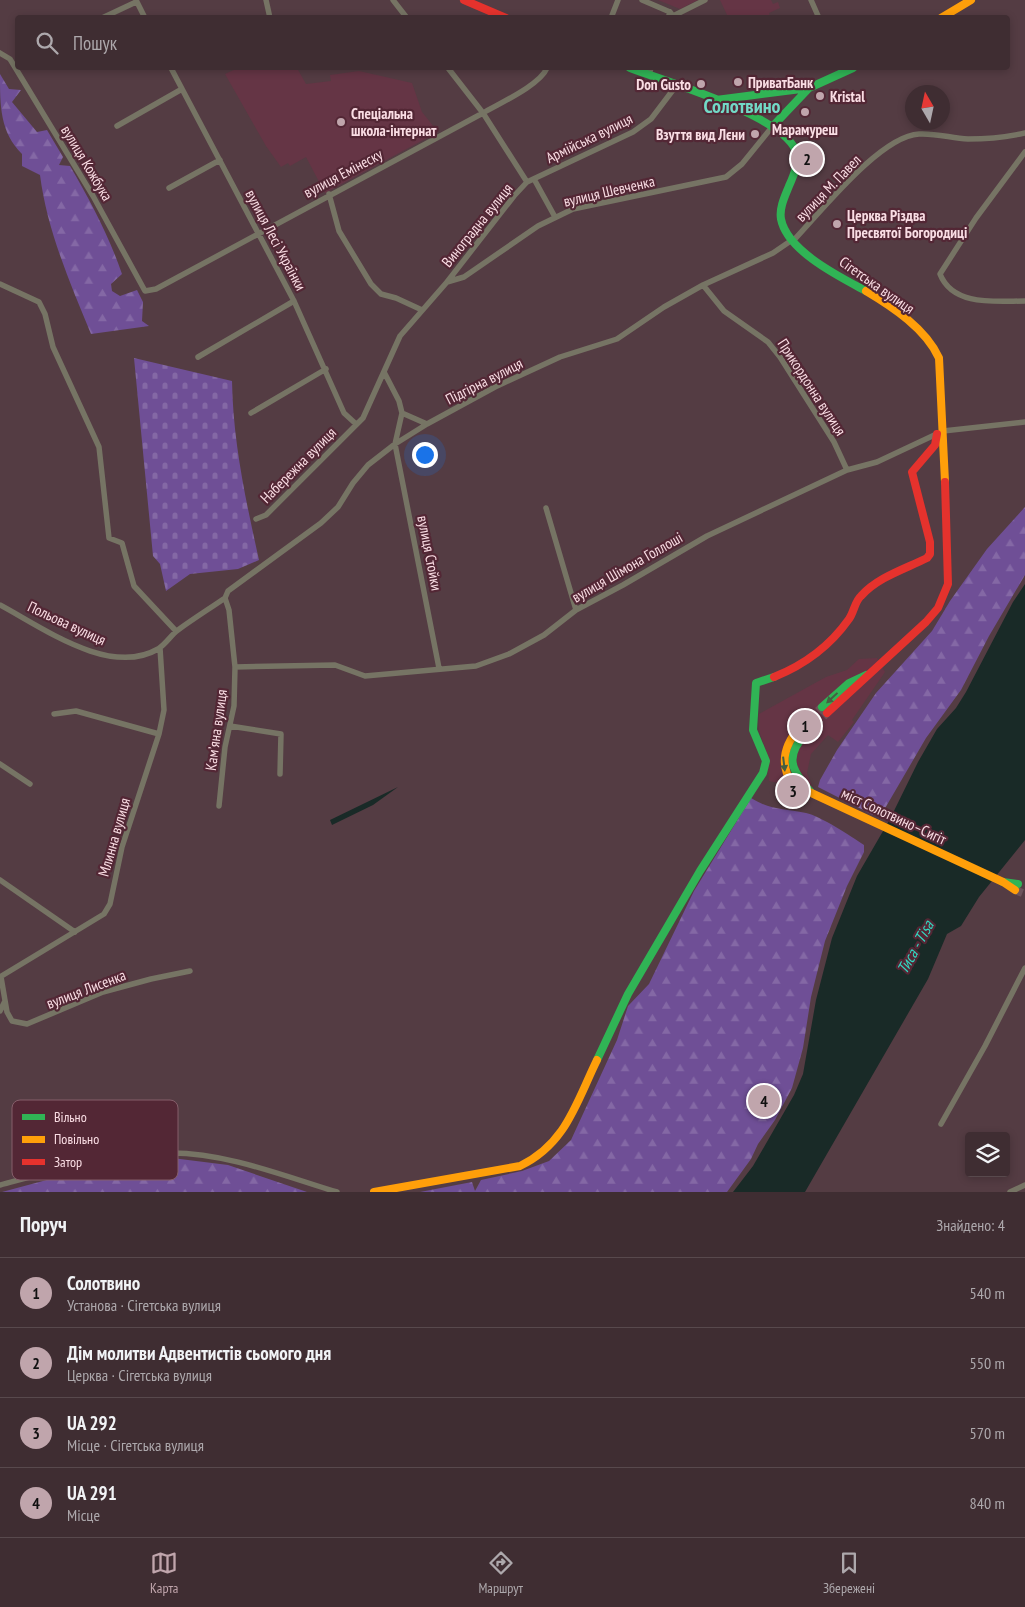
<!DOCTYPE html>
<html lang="uk">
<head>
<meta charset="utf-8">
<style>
  :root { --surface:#3f2d32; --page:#46353a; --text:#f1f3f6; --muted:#ada8ac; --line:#58494d; --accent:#c0a5ac }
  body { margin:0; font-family:"PT Sans Narrow",sans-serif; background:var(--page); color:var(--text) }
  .controls { position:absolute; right:15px; bottom:15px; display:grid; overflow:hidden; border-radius:5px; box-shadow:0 2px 8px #0003 }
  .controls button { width:45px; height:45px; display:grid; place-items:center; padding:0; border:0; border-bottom:1px solid var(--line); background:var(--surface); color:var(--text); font:25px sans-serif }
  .compass { position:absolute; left:905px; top:85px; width:45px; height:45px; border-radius:50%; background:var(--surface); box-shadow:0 2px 8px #0003; rotate:351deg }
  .you { position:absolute; left:424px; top:454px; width:18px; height:18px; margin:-12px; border:4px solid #fff; border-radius:50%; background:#1a73e8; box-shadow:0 0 0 8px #1a73e833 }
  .badge { display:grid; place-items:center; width:32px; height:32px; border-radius:50%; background:var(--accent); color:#111; font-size:16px; font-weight:700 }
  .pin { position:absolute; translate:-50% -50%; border:2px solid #fff; box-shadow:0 1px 5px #0006 }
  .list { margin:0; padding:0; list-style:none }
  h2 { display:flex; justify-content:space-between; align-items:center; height:65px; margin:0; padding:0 20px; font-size:21px }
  h2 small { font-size:16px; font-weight:400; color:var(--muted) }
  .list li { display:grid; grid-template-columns:32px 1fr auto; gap:15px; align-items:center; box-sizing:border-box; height:70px; padding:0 20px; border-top:1px solid var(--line) }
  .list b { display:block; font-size:19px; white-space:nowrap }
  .list p { margin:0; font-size:16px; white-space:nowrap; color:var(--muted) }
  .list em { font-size:16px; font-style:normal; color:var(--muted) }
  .icon { flex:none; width:28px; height:28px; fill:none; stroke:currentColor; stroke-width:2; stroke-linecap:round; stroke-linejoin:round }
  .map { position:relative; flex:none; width:1025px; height:1192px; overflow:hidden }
  .search { position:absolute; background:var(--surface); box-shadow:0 2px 8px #0003; left:15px; right:15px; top:15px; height:55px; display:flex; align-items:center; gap:12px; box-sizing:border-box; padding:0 18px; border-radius:5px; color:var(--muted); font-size:19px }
  .sheet { height:345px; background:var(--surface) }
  nav { display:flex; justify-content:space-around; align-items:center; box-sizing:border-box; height:70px; border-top:1px solid var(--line); background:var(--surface); font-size:14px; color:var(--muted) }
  nav a { display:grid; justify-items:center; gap:2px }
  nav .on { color:var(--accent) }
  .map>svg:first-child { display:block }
</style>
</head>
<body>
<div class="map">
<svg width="1025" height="1192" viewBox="0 0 1025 1192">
  <defs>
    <pattern id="forest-firs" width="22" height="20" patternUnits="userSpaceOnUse" patternTransform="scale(1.25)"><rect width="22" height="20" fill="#6f4f96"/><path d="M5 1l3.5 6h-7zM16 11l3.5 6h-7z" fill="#8468a5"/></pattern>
    <pattern id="cemetery-stones" width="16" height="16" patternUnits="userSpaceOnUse" patternTransform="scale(1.25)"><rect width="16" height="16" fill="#6f4f96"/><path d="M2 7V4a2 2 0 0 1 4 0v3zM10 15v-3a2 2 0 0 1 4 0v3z" fill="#8468a5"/></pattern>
  </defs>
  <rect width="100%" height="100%" fill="#543c43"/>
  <path fill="#653545" d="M658 0H698L680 9Z
    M720 0H771L773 4 778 2 780 8 769 13 770 17H728Z
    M238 68H297L306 84 331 81 330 75 359 71 412 83 422 112 438 132 325 193 306 157 290 166 288 163 281 167 266 146 225 74Z
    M877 658 885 672 852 720 854 722 838 742 828 735 811 754 807 773 813 788 810 796 787 793 778 783 769 781 766 750 759 731V714L826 677 847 670 859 659Z"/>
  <path fill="url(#forest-firs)" d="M0 74 9 89 21 90 12 102 37 132 47 130 63 157 59 165 70 166C90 200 109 236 122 274L111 284 112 291 120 296 137 290 143 302 142 321 149 326 91 334C70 283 47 230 40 175L22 166V154C0 132 0 106 0 74Z
    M1025 507V575L989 636 961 690 926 738 884 810 873 815 818 787 820 780 837 750 876 693 932 631 950 601 987 549Z
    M751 798C772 811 783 808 806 813 820 816 851 836 864 845V852L847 886 825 941 811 997 803 1048 792 1088 775 1120 758 1144 751 1159 727 1192H420L472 1182 475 1191 481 1180 522 1171 549 1161 571 1140 617 1040 628 1006 649 984 694 891Z
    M172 1158 228 1165 307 1192H2L110 1163Z"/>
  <path fill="url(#cemetery-stones)" d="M134 358 232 381C233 443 246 501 259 560L238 569 190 574 166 591 160 564 153 556Z"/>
  <path fill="#192a27" d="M1025 584V840L979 897 961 926 947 934 928 979 805 1192H733L753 1166 794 1095 803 1074 816 1000 832 938 857 876 890 819 918 762 937 729 956 708 966 692 1013 602Z
    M398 787 373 805 332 825 330 820Z"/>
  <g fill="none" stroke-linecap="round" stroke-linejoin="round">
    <path stroke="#6d545b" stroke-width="8" stroke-dasharray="8 4" stroke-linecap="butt" d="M800 727 822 707
      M806 733 827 713
      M1015 890 1025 894"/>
    <path stroke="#767464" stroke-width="5.5" d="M136 0 145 18
      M266 0 270 18
      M393 0 407 18
      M642 0 670 12 668 18
      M811 0 819 18
      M670 12 673 16 705 0
      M102 18 136 2
      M611 18 618 0
      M0 53 10 59 93 196 145 291 156 289 483 113C500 103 540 85 547 68
      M171 68 294 301 344 413 356 424
      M649 75 651 68
      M117 126 182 89
      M1025 152 976 218 940 274C953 307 997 301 1025 301
      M534 179 555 217
      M527 182 633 132 651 119 676 86
      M169 188 220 160
      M329 194 339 231 371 284 381 294 396 298 422 310
      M793 241C820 213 880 136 919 134 936 133 951 138 968 139 986 139 1007 137 1025 133
      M447 282 464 277 538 226 573 209 726 177 742 164 772 127
      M0 284 39 302 45 314 53 347 99 447 109 538 122 543 134 586 176 631
      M703 285 724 311 768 342 780 357 834 442 847 470
      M198 357 294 301
      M384 372 399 401 402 413 395 444 439 668
      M251 413 326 369
      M402 413 427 424
      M546 508 576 610
      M256 519 266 515 363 418 400 336 447 282 514 196 527 182 483 113 448 68
      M225 598 228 591 321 523 338 507 353 483 368 465 395 444 427 424 495 387 560 357 617 339 664 307 703 285 773 253 792 240
      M0 605C43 628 110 677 158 649 166 644 171 635 178 630 193 619 209 609 225 598
      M235 667 335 665 365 676 476 666 509 654 544 635 576 610 623 585 707 536 847 470 877 462 943 431 1025 422
      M54 714 76 711 159 734
      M230 726 281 734 280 774
      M0 764 30 784
      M219 806 225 747 234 706 235 667 229 610 225 598
      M0 880 75 932
      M0 977 104 914 110 904 122 847 159 734 164 710 160 648
      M1 977 7 1012 12 1021 27 1024 103 992 151 979 190 971
      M0 1011 5 1001
      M941 1124 985 1046 1025 968
      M0 1185C56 1170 113 1153 171 1153 227 1153 284 1176 337 1192
      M1010 1192 1025 1185"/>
    <path stroke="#30b455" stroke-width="8" d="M630 68C667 82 778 114 795 149 800 161 794 175 789 186 785 196 779 208 781 219 787 251 840 277 866 291
      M716 100 809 88 853 68
      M772 127 809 88
      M822 707 849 683 866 675
      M806 733C785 756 790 769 810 791
      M1003 882 1018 884
      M597 1060 628 994 700 871 763 773 766 761 753 730 756 683 774 677"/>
    <path stroke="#ff9f0a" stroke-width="8" d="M941 18 971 0
      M866 291C893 307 926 329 939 358L945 482
      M800 727C784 745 779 763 792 784L1003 882 1015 890
      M374 1192 520 1166C566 1144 576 1103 597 1060"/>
    <path stroke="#e5322d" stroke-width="8" d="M464 0 506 18
      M774 677C804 665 830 646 849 619 854 612 855 601 861 596 878 577 905 569 927 558L930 554V542L912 472 935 445 937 434
      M827 713 926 622 938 608 948 584 945 482"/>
  </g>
  <defs><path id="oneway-solid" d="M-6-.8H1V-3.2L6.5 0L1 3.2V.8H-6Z" transform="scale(1.25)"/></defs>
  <g fill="#455f42">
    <use href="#oneway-solid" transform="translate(832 698) rotate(137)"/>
    <use href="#oneway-solid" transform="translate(784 764) rotate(83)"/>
  </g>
  <g fill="#c0a5ac" stroke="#532735" stroke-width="2">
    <circle cx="738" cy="82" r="5"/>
    <circle cx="701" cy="84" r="5"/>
    <circle cx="820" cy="96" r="5"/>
    <circle cx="805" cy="112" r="5"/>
    <circle cx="341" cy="122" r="5"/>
    <circle cx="755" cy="134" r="5"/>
    <circle cx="837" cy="224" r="5"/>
  </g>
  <g text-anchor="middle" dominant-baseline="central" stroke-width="4.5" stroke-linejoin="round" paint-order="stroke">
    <g font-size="15" font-weight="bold" fill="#fadde4" stroke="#532735" text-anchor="start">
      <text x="748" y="82">ПриватБанк</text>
      <text x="691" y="84" text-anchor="end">Don Gusto</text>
      <text x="830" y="96">Kristal</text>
      <text x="351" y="113">Спеціальна<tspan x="351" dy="17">школа-інтернат</tspan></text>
      <text x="805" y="129" text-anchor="middle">Марамуреш</text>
      <text x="745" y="134" text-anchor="end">Взуття вид Лєни</text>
      <text x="847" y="215">Церква Різдва<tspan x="847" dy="17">Пресвятої Богородиці</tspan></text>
    </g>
    <g font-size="15" fill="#fadde4" stroke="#532735">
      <text transform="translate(589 138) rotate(-26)">Армійська вулиця</text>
      <text transform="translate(87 163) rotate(59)">вулиця Кожбука</text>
      <text transform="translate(343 173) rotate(-28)">вулиця Емінеску</text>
      <text transform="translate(828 188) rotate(-46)">вулиця М. Павел</text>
      <text transform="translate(609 191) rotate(-13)">вулиця Шевченка</text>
      <text transform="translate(477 225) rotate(-51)">Виноградна вулиця</text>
      <text transform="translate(276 240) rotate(62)">вулиця Лесі Українки</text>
      <text transform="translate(877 285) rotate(35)">Сігетська вулиця</text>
      <text transform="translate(484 381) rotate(-27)">Підгірна вулиця</text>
      <text transform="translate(812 387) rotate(57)">Прикордонна вулиця</text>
      <text transform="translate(298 465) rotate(-45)">Набережна вулиця</text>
      <text transform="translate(430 553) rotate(79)">вулиця Стойки</text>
      <text transform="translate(627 567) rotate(-30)">вулиця Шімона Голлоші</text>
      <text transform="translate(67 623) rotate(25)">Польова вулиця</text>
      <text transform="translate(216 730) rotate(-82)">Камʼяна вулиця</text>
      <text transform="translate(894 816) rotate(25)">міст Солотвино–Сигіт</text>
      <text transform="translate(114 837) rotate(-74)">Млинна вулиця</text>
      <text transform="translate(86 989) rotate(-21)">вулиця Лисенка</text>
    </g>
    <g font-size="16" font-style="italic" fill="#31dbc3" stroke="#532735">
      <text transform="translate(915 947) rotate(-61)">Тиса - Tisa</text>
    </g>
    <g font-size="20" font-weight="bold" fill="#72d9c6" stroke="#532735">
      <text x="742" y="106">Солотвино</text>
    </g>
  </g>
  <rect x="12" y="1100" width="166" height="80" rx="8" fill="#532735" stroke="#855e6a" stroke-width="1"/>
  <rect x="22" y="1114" width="23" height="6" fill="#30b455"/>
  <rect x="22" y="1136" width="23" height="7" fill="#ff9f0a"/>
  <rect x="22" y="1159" width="23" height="6" fill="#e5322d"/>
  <g font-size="14" fill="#fadde4">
    <text x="54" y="1122">Вільно</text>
    <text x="54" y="1144">Повільно</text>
    <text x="54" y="1167">Затор</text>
  </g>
</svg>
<div class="controls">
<button><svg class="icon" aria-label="layers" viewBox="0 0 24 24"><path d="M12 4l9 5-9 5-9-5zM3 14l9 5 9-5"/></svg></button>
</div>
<svg class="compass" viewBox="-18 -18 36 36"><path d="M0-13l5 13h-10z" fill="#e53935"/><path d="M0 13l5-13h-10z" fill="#ada8ac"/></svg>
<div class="you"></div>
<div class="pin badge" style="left:805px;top:726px">1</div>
<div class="pin badge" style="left:807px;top:159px">2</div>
<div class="pin badge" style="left:793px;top:791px">3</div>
<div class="pin badge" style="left:764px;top:1101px">4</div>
<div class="search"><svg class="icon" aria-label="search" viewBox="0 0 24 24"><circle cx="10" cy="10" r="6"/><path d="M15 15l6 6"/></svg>Пошук</div>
</div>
<section class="sheet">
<h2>Поруч<small>Знайдено: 4</small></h2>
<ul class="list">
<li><span class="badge">1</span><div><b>Солотвино</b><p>Установа · Сігетська вулиця</p></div><em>540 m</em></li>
<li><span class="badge">2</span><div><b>Дім молитви Адвентистів сьомого дня</b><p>Церква · Сігетська вулиця</p></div><em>550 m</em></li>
<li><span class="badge">3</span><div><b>UA 292</b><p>Місце · Сігетська вулиця</p></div><em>570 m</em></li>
<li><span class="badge">4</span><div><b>UA 291</b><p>Місце</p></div><em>840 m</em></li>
</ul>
</section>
<nav>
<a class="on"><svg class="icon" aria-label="map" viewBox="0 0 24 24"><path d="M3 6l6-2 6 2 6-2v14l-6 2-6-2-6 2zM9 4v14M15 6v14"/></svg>Карта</a>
<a><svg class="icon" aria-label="directions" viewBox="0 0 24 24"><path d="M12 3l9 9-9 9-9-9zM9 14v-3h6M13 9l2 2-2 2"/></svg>Маршрут</a>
<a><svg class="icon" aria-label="saved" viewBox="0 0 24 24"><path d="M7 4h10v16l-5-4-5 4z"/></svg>Збережені</a>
</nav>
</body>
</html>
